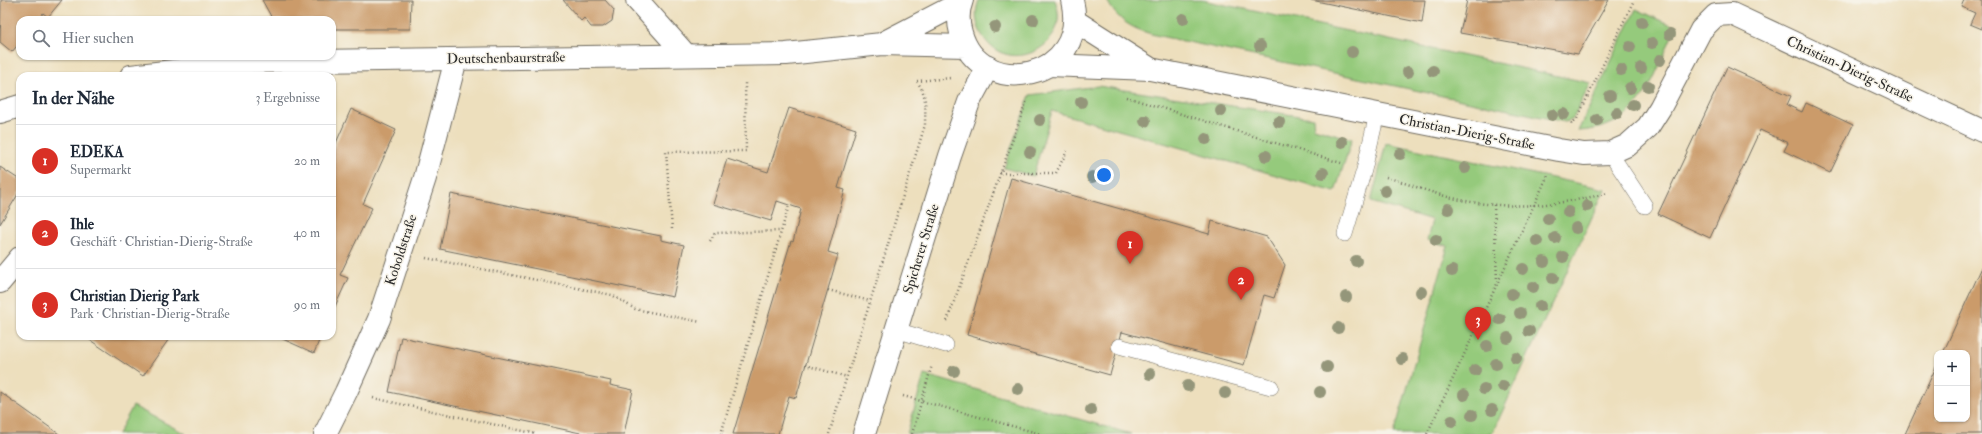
<!DOCTYPE html>
<html lang="de">
<head>
<meta charset="utf-8">
<style>
  :root { --surface:#fff; --page:#f2f2f3; --text:#1f2937; --muted:#747a83; --line:#e0e1e3; --accent:#d93025 }
  body { margin:0; font-family:"IM FELL Double Pica",serif; background:var(--page); color:var(--text) }
  .controls { position:absolute; right:12px; bottom:12px; display:grid; overflow:hidden; border-radius:8px; box-shadow:0 1px 3px #0004 }
  .controls button { width:36px; height:36px; display:grid; place-items:center; padding:0; border:0; border-bottom:1px solid var(--line); background:var(--surface); color:var(--text); font:20px sans-serif }
  .you { position:absolute; left:1104px; top:175px; width:14px; height:14px; margin:-10px; border:3px solid #fff; border-radius:50%; background:#1a73e8; box-shadow:0 0 0 6px #1a73e833 }
  .badge { display:grid; place-items:center; width:26px; height:26px; border-radius:50%; background:var(--accent); color:#fff; font-size:13px; font-weight:700 }
  .pin { position:absolute; translate:-50% -33px; filter:drop-shadow(0 1px 2px #0008) }
  .pin::after { content:''; position:absolute; top:21px; width:14px; height:12px; background:inherit; clip-path:polygon(0 0,100% 0,50% 100%) }
  .list { margin:0; padding:0; list-style:none }
  h2 { display:flex; justify-content:space-between; align-items:center; height:52px; margin:0; padding:0 16px; font-size:17px }
  h2 small { font-size:13px; font-weight:400; color:var(--muted) }
  .list li { display:grid; grid-template-columns:26px 1fr auto; gap:12px; align-items:center; box-sizing:border-box; height:72px; padding:0 16px; border-top:1px solid var(--line) }
  .list b { display:block; font-size:15px; white-space:nowrap }
  .list p { margin:0; font-size:13px; white-space:nowrap; color:var(--muted) }
  .list em { font-size:13px; font-style:normal; color:var(--muted) }
  .icon { flex:none; width:22px; height:22px; fill:none; stroke:currentColor; stroke-width:2; stroke-linecap:round; stroke-linejoin:round }
  .map { position:relative; flex:none; width:1982px; height:434px; overflow:hidden }
  .search { position:absolute; background:var(--surface); box-shadow:0 1px 3px #0004; left:16px; top:16px; width:320px; height:44px; display:flex; align-items:center; gap:10px; box-sizing:border-box; padding:0 14px; border-radius:12px; color:var(--muted); font-size:15px }
  .panel { position:absolute; background:var(--surface); box-shadow:0 1px 3px #0004; left:16px; top:72px; width:320px; height:268px; border-radius:12px }
  .map>svg:first-child { display:block }
</style>
</head>
<body>
<div class="map">
<svg width="1982" height="434" viewBox="0 0 1982 434">
  <rect width="100%" height="100%" fill="#f7f3e8"/>
  <filter id="ink" filterUnits="userSpaceOnUse"><feTurbulence type="fractalNoise" baseFrequency=".025" numOctaves="2"/><feDisplacementMap in="SourceGraphic" scale="8" xChannelSelector="R" yChannelSelector="G"/><feConvolveMatrix kernelMatrix="1 2 1 2 8 2 1 2 1" color-interpolation-filters="sRGB"/></filter>
  <filter id="wash" filterUnits="userSpaceOnUse"><feTurbulence type="fractalNoise" baseFrequency=".012" numOctaves="4" result="noise"/><feDisplacementMap in="SourceGraphic" scale="16" xChannelSelector="R" yChannelSelector="G"/><feGaussianBlur stdDeviation="0.9" result="paint"/><feColorMatrix in="noise" values="0 0 0 0 0 0 0 0 0 0 0 0 0 0 0 0 0 1.4 0 .05"/><feComposite in="paint" operator="in"/></filter>
  <g filter="url(#wash)">
    <rect width="100%" height="100%" fill="#eddfbd"/>
    <path fill="#95ca7c" stroke="#607a54" d="M979 0H1055C1074 48 1004 79 981 33 975 22 975 10 979 0Z
      M1107 0H1202L1591 83 1572 120 1565 122 1155 35C1133 29 1117 21 1107 0Z
      M1636 9 1676 27C1653 77 1643 128 1578 131Z
      M1098 86 1313 118 1314 128 1352 139 1335 192 1052 111 1033 176 1004 168 1030 95Z
      M1386 143 1605 189 1492 434H1394L1448 246 1427 240 1432 220 1371 202Z
      M924 375 936 378 1131 434H907Z
      M133 406 186 434H118Z"/>
    <g id="blocks">
      <path fill="#cb9b6b" d="M1 0H62L48 17 43 13 38 20H20V42L12 52 0 42Z
        M262 0H411L410 29H332V20H273Z
        M563 0H605L614 10 612 21 603 27H591L584 18 581 21Z
        M1311 0H1425L1422 23Z
        M1467 0H1609L1578 54 1460 33Z
        M1964 0H1982V29L1970 24 1975 13 1961 7Z
        M1727 67 1791 96 1787 105 1802 112 1806 103 1853 125 1830 173 1784 151 1788 143 1760 130 1710 238 1658 214Z
        M789 108 856 129 838 188 845 190 828 252 838 255 796 398 789 396 778 434H733L791 241 793 242 801 209 777 201 771 221 713 204 727 159 768 172Z
        M351 109 396 130 363 204 372 208 340 275 348 278 332 313V152Z
        M0 167 20 180V191L0 224Z
        M1011 178 1209 234 1212 221 1267 237 1285 265 1274 298 1264 295 1244 365 1122 332 1110 375 967 335Z
        M451 194 661 236V240L684 245 673 297 440 249Z
        M1982 267V434H1905L1937 365V419H1967V353H1943Z
        M84 336H171L143 376Z
        M276 336H321L314 353Z
        M401 337 611 381 610 385 633 390 624 434H585L389 392Z
        M0 392 52 429 59 434H0Z"/>
    </g>
  </g>
  <g filter="url(#ink)">
    <use href="#blocks" fill-opacity="0" stroke="#6f6a5e" stroke-width="1"/>
    <g fill="none" stroke-linecap="round" stroke-linejoin="round">
      <g stroke="#6f6a5e" stroke-width="16">
        <path id="lane" d="M1610 153 1645 206
          M1345 234 1364 170 1377 114
          M896 330 946 345
          M1119 346 1271 387"/>
      </g>
      <g stroke="#6f6a5e" stroke-width="24">
        <path id="street" d="M637 0 686 55
          M1075 21 1149 68
          M1049 65 1150 69 1559 150 1584 154 1610 153 1628 145 1648 127 1660 108 1701 30 1716 15 1732 14 1982 131
          M0 282 20 258
          M325 434 346 392 379 319 425 178 456 59
          M864 434 950 156 969 102 988 67"/>
      </g>
      <g stroke="#6f6a5e" stroke-width="24">
        <path id="secondary" d="M962 0C958 10 958 23 961 33 980 102 1091 80 1072 0
          M883 43 960 3
          M131 76 249 62 786 54 882 44 966 46
          M0 112 20 106"/>
      </g>
      <path stroke="#6f6a5e" stroke-width="2.5" stroke-dasharray="1 3" stroke-linecap="butt" d="M917 81 951 78
        M1126 97 1341 163
        M1571 124 1577 119 1634 0
        M1000 173H1056L1067 151
        M1386 177C1412 185 1439 196 1466 201 1514 210 1560 205 1608 193
        M1494 205 1497 281
        M672 229 666 152 746 151 745 82
        M710 241 715 233 781 231
        M426 258 612 295 635 309 701 322
        M828 290 870 301
        M947 321 1027 100
        M805 365 847 377
        M903 396 1041 434
        M373 398 537 434
        M721 434 789 205
        M829 434 925 125C925 109 928 95 917 82
        M912 434 932 365
        M1427 434 1548 175"/>
      <use href="#lane" stroke="#fff" stroke-width="15"/>
      <use href="#street" stroke="#fff" stroke-width="22"/>
      <use href="#secondary" stroke="#fff" stroke-width="22"/>
    </g>
    <g fill="#94967a">
      <circle cx="1183" cy="19" r="6"/>
      <circle cx="1033" cy="20" r="6"/>
      <circle cx="1642" cy="22" r="6"/>
      <circle cx="995" cy="27" r="6"/>
      <circle cx="1670" cy="34" r="6"/>
      <circle cx="1652" cy="43" r="6"/>
      <circle cx="1260" cy="46" r="6"/>
      <circle cx="1630" cy="47" r="6"/>
      <circle cx="1352" cy="52" r="6"/>
      <circle cx="1660" cy="60" r="6"/>
      <circle cx="1641" cy="68" r="6"/>
      <circle cx="1621" cy="70" r="6"/>
      <circle cx="1433" cy="71" r="6"/>
      <circle cx="1408" cy="72" r="6"/>
      <circle cx="1648" cy="86" r="6"/>
      <circle cx="1630" cy="88" r="6"/>
      <circle cx="1610" cy="96" r="6"/>
      <circle cx="1081" cy="102" r="6"/>
      <circle cx="1633" cy="105" r="6"/>
      <circle cx="1221" cy="111" r="6"/>
      <circle cx="1617" cy="113" r="6"/>
      <circle cx="1564" cy="114" r="6"/>
      <circle cx="1552" cy="115" r="6"/>
      <circle cx="1040" cy="120" r="6"/>
      <circle cx="1597" cy="120" r="6"/>
      <circle cx="1145" cy="121" r="6"/>
      <circle cx="1279" cy="122" r="6"/>
      <circle cx="1206" cy="139" r="6"/>
      <circle cx="1342" cy="142" r="6"/>
      <circle cx="1030" cy="152" r="6"/>
      <circle cx="1400" cy="154" r="6"/>
      <circle cx="1266" cy="156" r="6"/>
      <circle cx="1465" cy="168" r="6"/>
      <circle cx="1323" cy="173" r="6"/>
      <circle cx="1092" cy="177" r="6"/>
      <circle cx="1385" cy="191" r="6"/>
      <circle cx="1587" cy="206" r="6"/>
      <circle cx="1448" cy="209" r="6"/>
      <circle cx="1568" cy="212" r="6"/>
      <circle cx="1548" cy="219" r="6"/>
      <circle cx="1576" cy="228" r="6"/>
      <circle cx="1555" cy="238" r="6"/>
      <circle cx="1436" cy="240" r="6"/>
      <circle cx="1537" cy="241" r="6"/>
      <circle cx="1563" cy="257" r="6"/>
      <circle cx="1356" cy="261" r="6"/>
      <circle cx="1544" cy="262" r="6"/>
      <circle cx="1523" cy="269" r="6"/>
      <circle cx="1452" cy="271" r="6"/>
      <circle cx="1553" cy="278" r="6"/>
      <circle cx="1533" cy="287" r="6"/>
      <circle cx="1421" cy="292" r="6"/>
      <circle cx="1512" cy="294" r="6"/>
      <circle cx="1346" cy="297" r="6"/>
      <circle cx="1540" cy="306" r="6"/>
      <circle cx="1520" cy="313" r="6"/>
      <circle cx="1500" cy="319" r="6"/>
      <circle cx="1338" cy="328" r="6"/>
      <circle cx="1529" cy="331" r="6"/>
      <circle cx="1508" cy="338" r="6"/>
      <circle cx="1487" cy="346" r="6"/>
      <circle cx="1516" cy="358" r="6"/>
      <circle cx="1402" cy="359" r="6"/>
      <circle cx="1496" cy="364" r="6"/>
      <circle cx="1327" cy="367" r="6"/>
      <circle cx="1475" cy="370" r="6"/>
      <circle cx="954" cy="371" r="6"/>
      <circle cx="1150" cy="374" r="6"/>
      <circle cx="1188" cy="386" r="6"/>
      <circle cx="1503" cy="386" r="6"/>
      <circle cx="1018" cy="389" r="6"/>
      <circle cx="1484" cy="389" r="6"/>
      <circle cx="1320" cy="392" r="6"/>
      <circle cx="1225" cy="393" r="6"/>
      <circle cx="1464" cy="395" r="6"/>
      <circle cx="1091" cy="410" r="6"/>
      <circle cx="1492" cy="410" r="6"/>
      <circle cx="1472" cy="415" r="6"/>
      <circle cx="1452" cy="421" r="6"/>
    </g>
  </g>
  <g text-anchor="middle" dominant-baseline="central" stroke-width="3" stroke-linejoin="round" paint-order="stroke">
    <g font-size="14" fill="#2b2b2b" stroke="#f7f3e8">
      <text transform="translate(506 58) rotate(-1)">Deutschenbaurstraße</text>
      <text transform="translate(1850 69) rotate(25)">Christian-Dierig-Straße</text>
      <text transform="translate(1467 132) rotate(11)">Christian-Dierig-Straße</text>
      <text transform="translate(921 249) rotate(-73)">Spicherer Straße</text>
      <text transform="translate(401 250) rotate(-72)">Koboldstraße</text>
    </g>
  </g>
</svg>
<div class="controls">
<button>+</button>
<button>−</button>
</div>
<div class="you"></div>
<div class="pin badge" style="left:1130px;top:264px">1</div>
<div class="pin badge" style="left:1241px;top:300px">2</div>
<div class="pin badge" style="left:1478px;top:340px">3</div>
<div class="search"><svg class="icon" aria-label="search" viewBox="0 0 24 24"><circle cx="10" cy="10" r="6"/><path d="M15 15l6 6"/></svg>Hier suchen</div>
<section class="panel">
<h2>In der Nähe<small>3 Ergebnisse</small></h2>
<ul class="list">
<li><span class="badge">1</span><div><b>EDEKA</b><p>Supermarkt</p></div><em>20 m</em></li>
<li><span class="badge">2</span><div><b>Ihle</b><p>Geschäft · Christian-Dierig-Straße</p></div><em>40 m</em></li>
<li><span class="badge">3</span><div><b>Christian Dierig Park</b><p>Park · Christian-Dierig-Straße</p></div><em>90 m</em></li>
</ul>
</section>
</div>
</body>
</html>
